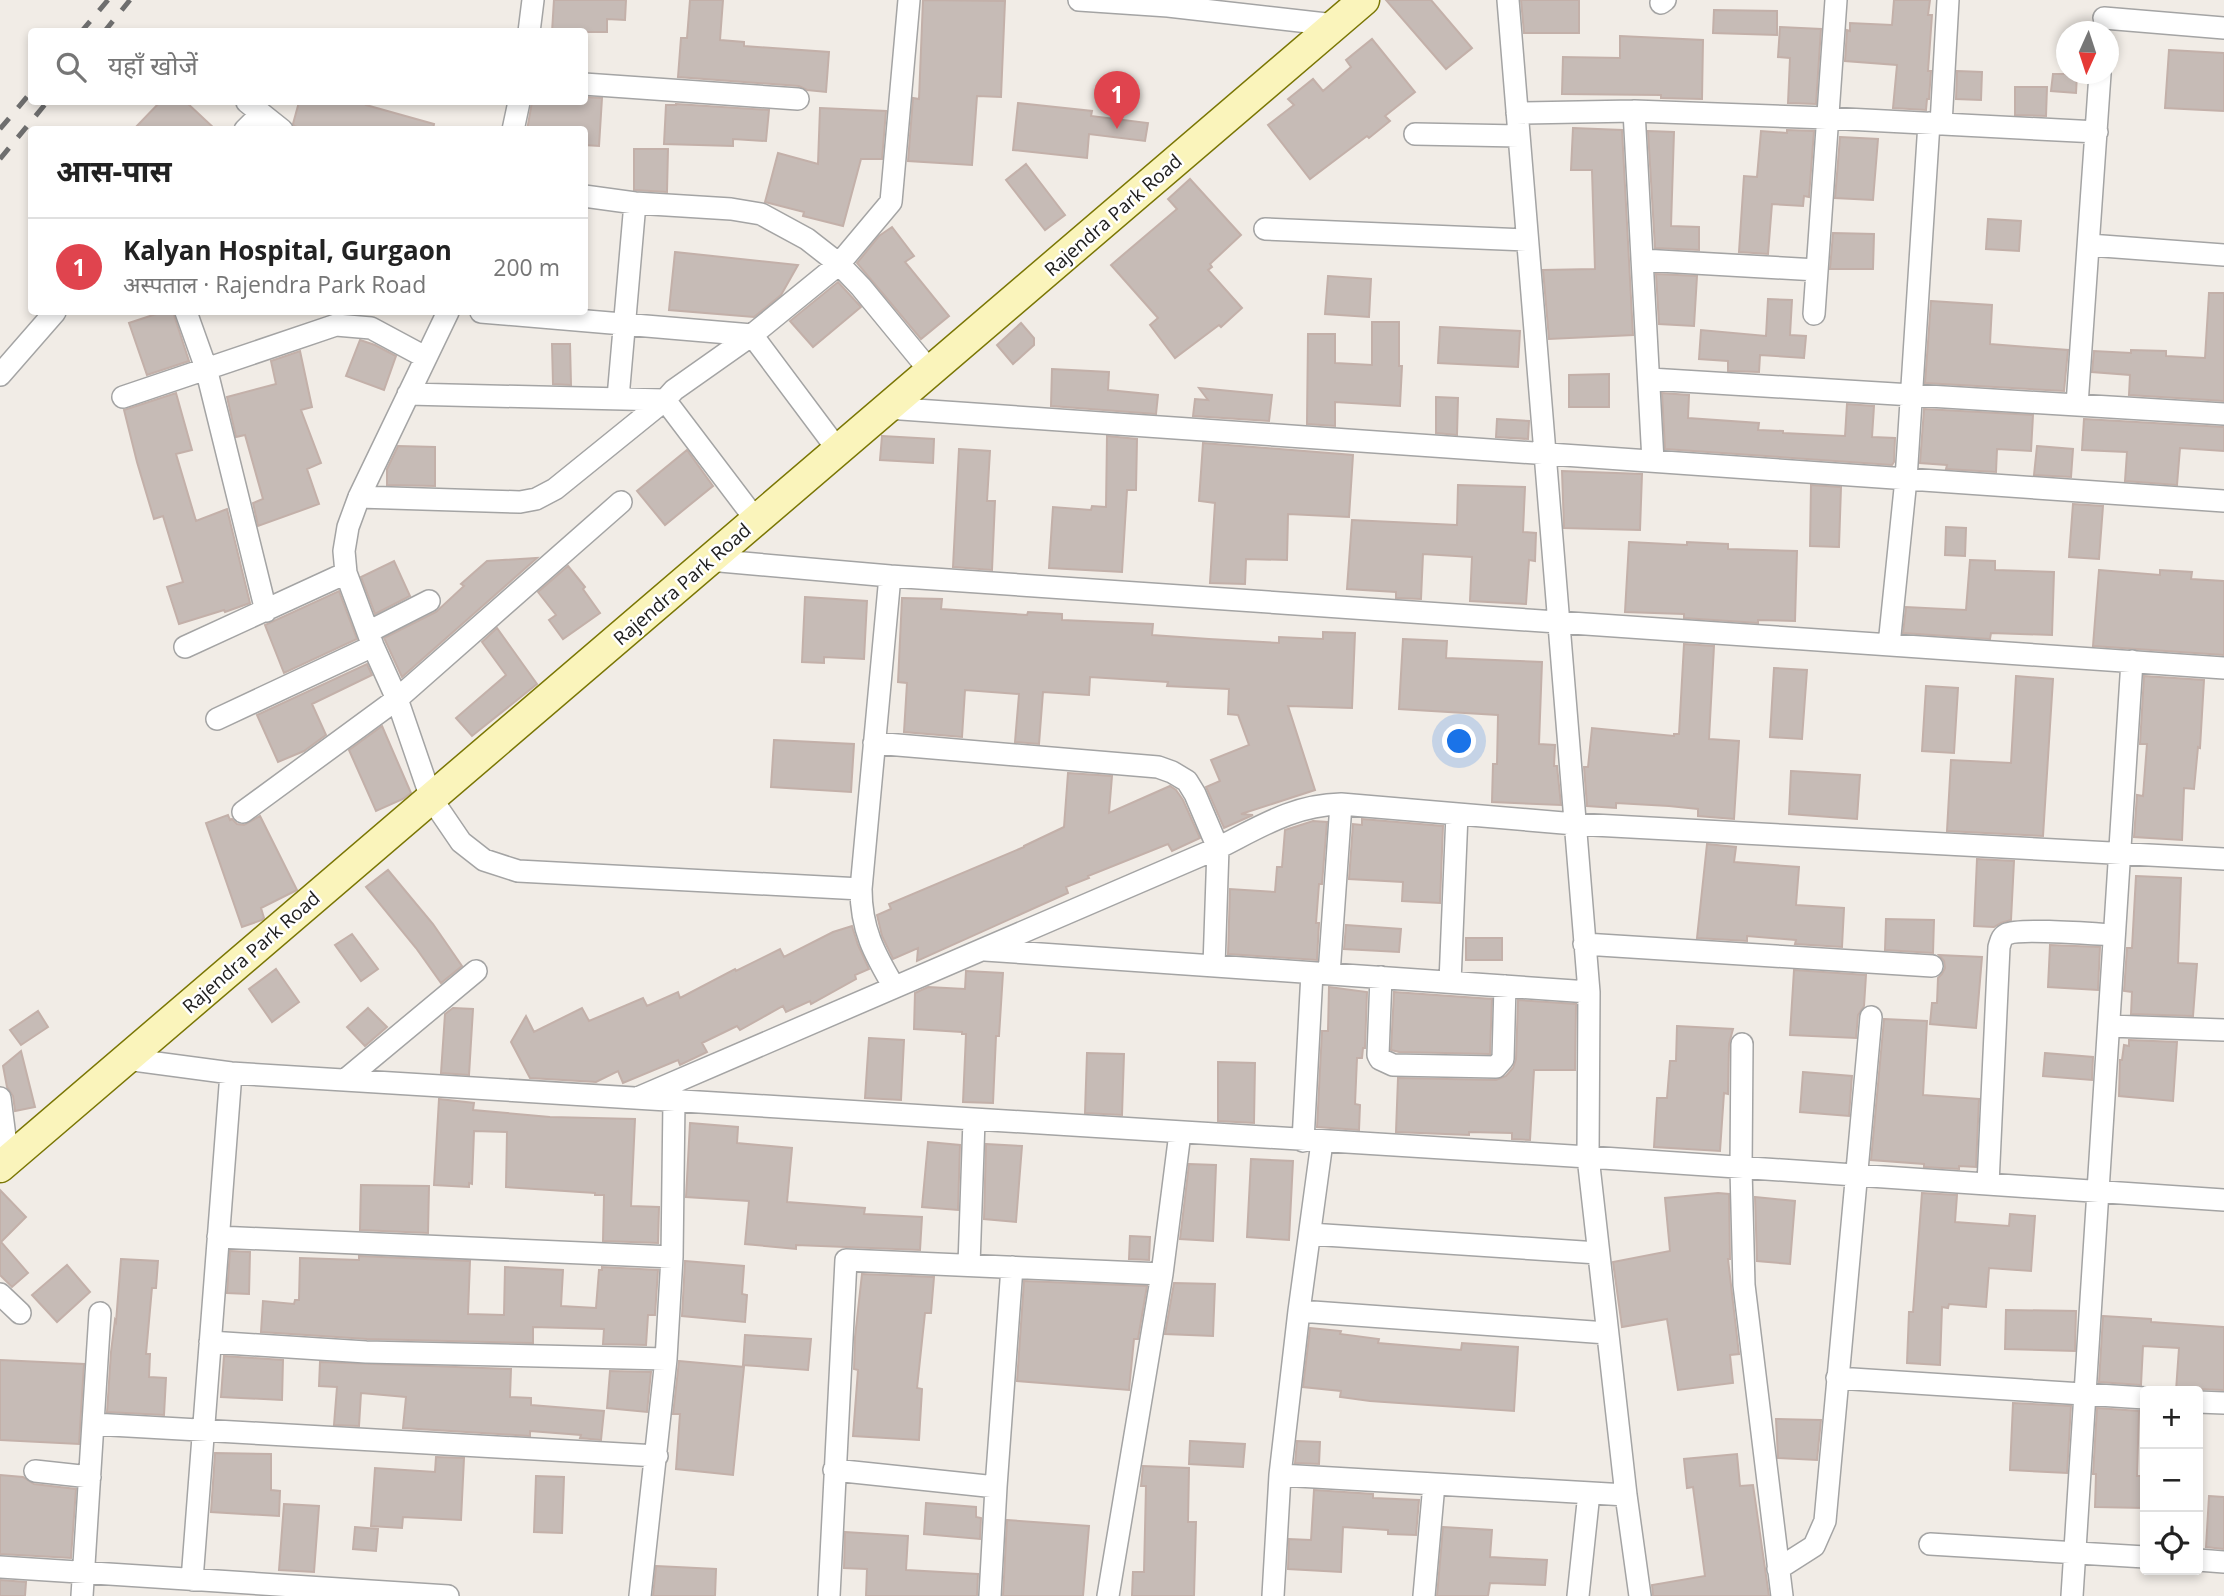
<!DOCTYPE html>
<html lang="hi">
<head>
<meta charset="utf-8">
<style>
  :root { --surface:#fff; --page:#f2f2f2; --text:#222; --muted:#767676; --line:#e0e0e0; --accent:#7c3aed }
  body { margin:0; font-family:"Open Sans","Noto Sans Devanagari",sans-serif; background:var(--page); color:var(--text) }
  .controls { position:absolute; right:21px; bottom:21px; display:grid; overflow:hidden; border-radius:7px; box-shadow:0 4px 10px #0003 }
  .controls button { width:63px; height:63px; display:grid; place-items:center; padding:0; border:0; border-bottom:2px solid var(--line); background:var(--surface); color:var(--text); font:35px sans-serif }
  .compass { position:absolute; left:2056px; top:21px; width:63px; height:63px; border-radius:50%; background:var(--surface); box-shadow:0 4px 10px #0003; rotate:183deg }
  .you { position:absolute; left:1460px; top:742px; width:24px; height:24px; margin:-18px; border:5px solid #fff; border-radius:50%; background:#1a73e8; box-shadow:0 0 0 10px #1a73e833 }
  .badge { display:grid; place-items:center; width:46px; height:46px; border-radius:50%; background:var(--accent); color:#fff; font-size:23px; font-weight:700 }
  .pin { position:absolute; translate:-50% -58px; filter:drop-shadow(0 2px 4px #0008) }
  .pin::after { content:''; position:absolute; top:37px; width:24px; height:21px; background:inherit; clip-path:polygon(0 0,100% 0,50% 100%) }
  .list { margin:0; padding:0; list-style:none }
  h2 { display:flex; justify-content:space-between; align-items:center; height:91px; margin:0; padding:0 28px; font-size:30px }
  h2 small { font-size:23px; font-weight:400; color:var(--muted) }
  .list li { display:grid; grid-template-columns:46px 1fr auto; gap:21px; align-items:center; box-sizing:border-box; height:98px; padding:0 28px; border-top:2px solid var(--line) }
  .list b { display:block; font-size:26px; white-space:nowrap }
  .list p { margin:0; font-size:23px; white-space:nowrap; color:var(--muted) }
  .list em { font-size:23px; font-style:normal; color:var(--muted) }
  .icon { flex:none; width:38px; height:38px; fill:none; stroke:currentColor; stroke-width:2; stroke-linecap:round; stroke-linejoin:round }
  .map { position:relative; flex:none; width:2224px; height:1596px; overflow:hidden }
  .search { position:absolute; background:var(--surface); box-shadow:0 4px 10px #0003; left:28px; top:28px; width:560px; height:77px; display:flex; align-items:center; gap:18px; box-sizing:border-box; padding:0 24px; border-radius:7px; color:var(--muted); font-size:26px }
  .panel { position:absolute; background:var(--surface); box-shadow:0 4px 10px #0003; left:28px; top:126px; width:560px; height:189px; border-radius:7px }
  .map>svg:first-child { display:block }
</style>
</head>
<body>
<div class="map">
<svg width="2224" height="1596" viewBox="0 0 2224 1596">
  <rect width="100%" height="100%" fill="#f1ece6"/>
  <path fill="#c6bbb6" stroke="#c3b0a9" stroke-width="2" d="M554 0H626L625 20 607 19V32H552Z
    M690 0H723L720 40 744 42V46L829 52 826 92 807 90 799 86 678 77 681 38H687Z
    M923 0 1005 1 1001 97 977 96 972 165 908 161 913 98 919 99Z
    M1386 0H1431L1472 48 1446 69Z
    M1521 0H1579V33H1524Z
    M1894 0H1930L1928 15H1932L1928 71H1931L1929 99H1927L1926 110 1893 108 1897 65 1845 61 1847 30 1850 31V23L1892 25Z
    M1714 10 1777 11V35L1713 33Z
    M1780 27 1821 29 1816 104 1788 103 1790 58 1778 57Z
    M1620 36 1703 40 1702 99 1661 98V95L1562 94 1563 57 1620 58Z
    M1372 39 1415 92 1385 116 1390 121 1369 138 1367 136 1310 179 1268 125 1294 105 1288 99 1313 79 1323 91 1351 67 1346 60Z
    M2169 50 2224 53V111L2165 108Z
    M1957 71 1982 72 1981 100 1956 99Z
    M2053 74H2077L2076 93 2051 91Z
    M2015 87H2047L2046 116 2015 115Z
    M584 97 602 98 599 146 584 145V130H527L532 102H584Z
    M160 102H186L216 130H133Z
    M299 102H367L366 105 434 124 433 130H306L294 126 293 124Z
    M1018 103 1092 111 1091 116 1148 123 1145 141 1089 134 1087 158 1013 150Z
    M676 104 769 110 766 141 733 139V146L664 144 666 105H676Z
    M820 108 886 111 882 159H861L843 226 803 216 804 212 765 202 778 153 818 164Z
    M1573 128 1622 130 1633 335 1549 339 1543 270 1595 269 1592 170H1571Z
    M1787 130 1814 131 1809 197 1804 196 1803 206 1772 204 1768 254 1739 252 1744 176 1757 177 1761 131 1787 133Z
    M1648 131 1674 132 1671 226 1699 227V250L1655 248Z
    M1840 137 1878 139 1873 200 1835 198Z
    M634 149H668L667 192 634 190Z
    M1026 164 1065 215 1045 230 1006 180Z
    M1190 179 1241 235 1210 264 1212 267 1208 270 1242 308 1221 327 1219 325 1175 358 1150 325 1158 318 1111 265 1177 209 1168 199Z
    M1988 219 2021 221 2019 251 1986 249Z
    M892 227 914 256 905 262 949 316 921 339 857 263 879 236Z
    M1833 233 1874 234 1873 269H1830Z
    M675 252 798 265 781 295 754 317 669 310Z
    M1656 274 1697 276 1694 326 1659 324Z
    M1328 276 1371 279 1369 317 1325 314Z
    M838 282 861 307 813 347 790 321Z
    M2209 293H2224V401L2129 395 2130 375 2092 372 2094 351 2131 353V350L2166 351V356L2205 358Z
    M1768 299 1792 300 1790 335 1806 336 1804 358 1760 355 1759 372 1728 371V361L1699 359 1701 330 1766 336Z
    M1931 301 1992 305 1990 344 2068 350 2064 391 1925 383Z
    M162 312H173L189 361 147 375 129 323Z
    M1372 322H1399V366H1402L1400 406 1335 402V426L1307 424 1308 334H1335V363L1372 365Z
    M1021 323 1034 338V345L1013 364 997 345Z
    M1440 327 1520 331 1518 367 1438 363Z
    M360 340 375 345 396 356 384 390 346 376Z
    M552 344H570L571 385 553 384Z
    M300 351 312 407 301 410 321 463 307 469 319 504 258 526 253 503 263 499 245 435 236 437 227 397 276 384 271 361Z
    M1052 369 1109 372 1108 390 1158 395 1156 414 1051 406Z
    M1609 374V407H1569V375Z
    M1199 388 1272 395 1269 421 1193 416 1195 399 1208 400Z
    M176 393 192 450 176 454 196 521 227 509 250 603 225 612 224 610 179 624 167 587 183 582 163 516 154 519 137 462 124 410Z
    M1662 393 1689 395 1688 418 1759 423 1758 430 1783 431V433L1845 436 1847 404 1874 406 1872 437 1895 438 1894 462 1892 465 1665 449Z
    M1436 397 1458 398 1457 435 1436 433Z
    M1924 409 2033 415 2031 451 1997 449 1996 472 1946 469 1947 465 1920 463Z
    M1497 419 1529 421 1528 439 1496 437Z
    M2084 419 2224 427V451L2180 448 2177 485 2125 481 2127 452 2082 450Z
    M882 436 934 439 933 463 880 460Z
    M1107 436 1137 439 1136 490H1127L1122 572 1049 568 1053 507 1091 510 1092 506 1106 507Z
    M1203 443 1353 455 1349 517 1288 514 1287 560 1246 559 1245 584 1210 583 1215 503 1199 501Z
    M398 446 435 447V486L387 485V469Z
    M2037 446 2073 449 2071 477 2034 475Z
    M959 449 990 451 987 501H995L992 570 953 567Z
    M687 450 713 486 665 525 637 491Z
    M1562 471 1642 474 1640 530 1564 528Z
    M1458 485 1525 487 1523 532 1536 533 1535 561 1529 560 1526 604 1470 601 1472 557 1423 554 1421 599 1396 598V592L1347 589 1352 520 1457 525Z
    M1811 485 1841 487 1839 547 1810 546Z
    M2073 504 2103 506 2099 559 2069 557Z
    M1946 527 1966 528 1965 556 1945 555Z
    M1629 542 1687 545V542L1728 544V549L1797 551 1795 621 1758 620V623L1684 618V614L1625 612Z
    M537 558 402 677 384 638 436 612 464 586 461 584 487 561Z
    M1970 560 1995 561V570L2054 572 2052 635 1991 633 1990 639 1903 633 1906 607 1966 610Z
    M394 561 410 596 375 614 361 577Z
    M568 566 585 587 583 589 600 613 563 639 549 620 556 615 538 592Z
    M2099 570 2160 575V570L2192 572 2191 579 2224 581V655L2093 646Z
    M339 591 357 639 284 673 265 625Z
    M805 597 867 601 864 659 824 657V663L802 662Z
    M902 598 942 599 941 609 1027 615 1028 612 1062 614V620L1153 624 1152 635 1209 639 1279 643V637L1323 639V632L1355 633 1352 708 1288 706 1315 790 1241 814 1253 815 1224 828 1206 787 1220 781 1211 760 1249 745 1238 715 1228 714 1229 689 1167 686 1168 682 1090 677 1089 695 1043 692 1039 744 1015 742 1019 694 965 690 962 737 904 732 907 683 898 682Z
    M497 628 537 684 472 736 456 718 506 675 482 642Z
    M1403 639 1447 641 1446 658 1542 662 1539 744 1555 745 1554 766H1557L1561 805 1492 802 1493 764H1497L1498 715 1399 709Z
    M1684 644 1714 646 1709 739 1739 741 1734 819 1698 816V809L1669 806 1616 803V808L1587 806 1584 767H1588L1592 728 1674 736V734H1679Z
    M367 664 372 675 312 704 326 735 304 751 278 762 257 715Z
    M1774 668 1807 670 1802 739 1770 737Z
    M2016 676 2053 679 2043 836 1947 831 1951 760 2011 763Z
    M2144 676 2204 680 2200 748 2198 747 2194 789 2184 788 2182 840 2134 837 2137 795 2143 796 2147 744H2140Z
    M1926 686 1958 688 1954 753 1922 751Z
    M382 726 411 793 403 799 376 811 349 750Z
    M774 740 854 744 851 792 771 787Z
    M1791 771 1860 775 1857 819 1789 814Z
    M1068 773 1112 776 1109 813 1170 786 1176 790 1183 800 1200 838 1172 851 1168 844 1088 876 1089 878 1066 887 1068 893 917 961 918 948 893 959 882 936 877 915 891 909 889 904 1024 847V846L1064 827Z
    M228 815 230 820 232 819 237 824 244 825 260 816 297 890 261 908 264 918 262 920 242 927 206 823Z
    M1362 819 1443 826 1440 903 1402 901 1403 882 1349 879 1353 824 1362 825Z
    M1313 821 1327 822 1322 884H1319L1316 923H1319L1317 960 1228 954 1230 889 1275 892 1277 867H1282L1285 830Z
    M1707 844 1736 847 1734 862 1799 867 1796 905 1844 908 1842 947 1795 944 1796 940 1747 936V941L1697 938Z
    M1977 859 2014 861 2011 920 2001 923 1994 927 1974 926Z
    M388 870 433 924 462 966 441 983 416 948 366 887Z
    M2136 876 2181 878 2178 963 2197 964 2193 1016 2131 1014 2132 992 2124 991 2127 948H2132Z
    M1886 919 1934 920 1933 953 1885 950Z
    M1346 925 1401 929 1399 952 1344 949Z
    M852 926 858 945 869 969 855 975 856 979 811 1004 810 1001 786 1012 783 1006 740 1030 737 1026 702 1043 707 1052 680 1065 678 1060 623 1083 618 1071 596 1082 530 1078 511 1042 526 1016 534 1032 582 1008 589 1021 643 998 647 1006 678 992 680 998 735 969 736 971 780 949 784 957 833 932Z
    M352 934 378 969 361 981 335 945Z
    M1466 938H1502V960H1466Z
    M2050 945 2100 947 2098 990 2048 987Z
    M1939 955 1982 957 1976 1028 1930 1024 1932 1003H1937L1938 978 1942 974 1945 968 1944 961Z
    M276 969 299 1002 272 1022 249 989Z
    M1794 970 1866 975 1864 1006 1858 1015 1856 1038 1790 1035Z
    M966 971 1003 973 999 1036H996L993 1103 963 1102 966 1034H962V1032L914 1029 915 993 928 987 965 989Z
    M1329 987 1367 992 1365 1048H1363L1362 1058H1357L1355 1104 1360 1105 1359 1130 1317 1127 1322 1031H1328Z
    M1394 992 1492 999 1490 1054 1399 1052 1391 1050Z
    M1518 1000 1576 1004 1575 1070H1534L1530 1140 1512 1139V1133L1469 1132V1135L1396 1132 1398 1078 1496 1080 1506 1076 1513 1068 1516 1059Z
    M368 1008 387 1027 365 1046 347 1027Z
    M453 1008 473 1009 469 1075 441 1073 445 1014Z
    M38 1011 48 1027 21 1045 10 1030Z
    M1884 1019 1927 1021 1923 1095 1979 1099 1976 1167 1959 1166V1169L1924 1167V1164L1871 1160Z
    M1677 1026 1733 1029 1729 1044 1728 1094 1724 1093 1720 1151 1654 1147 1657 1098H1667L1670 1061H1676Z
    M869 1038 904 1040 901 1100 865 1098Z
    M2129 1040 2177 1042 2173 1101 2119 1096 2120 1060H2122L2124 1045 2129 1046Z
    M21 1051 35 1107 15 1111 13 1096 7 1087 3 1066Z
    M1087 1053 1124 1054 1122 1115 1085 1113Z
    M2045 1053 2093 1057 2092 1080 2043 1076Z
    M1218 1062 1255 1063 1254 1123 1218 1121Z
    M1803 1072 1852 1076 1849 1116 1800 1112Z
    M439 1099 474 1103 473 1110 550 1117 635 1119 631 1206 659 1207 658 1243 603 1241 604 1195H595V1193L506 1187 507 1132 474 1131 472 1184 469 1183V1187L434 1185Z
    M690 1123 738 1127 737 1143 792 1148 787 1202 865 1208 864 1214 922 1217 920 1250 796 1245V1249L745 1244 749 1201 686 1197Z
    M928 1142 960 1145 958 1210 922 1207Z
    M986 1144 1022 1146 1016 1222 984 1219Z
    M1251 1159 1293 1161 1289 1240 1247 1237Z
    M1189 1164 1216 1165 1213 1241 1180 1239Z
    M361 1185 429 1186 428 1233 360 1230Z
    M0 1190 26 1217 1 1242 28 1273 12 1287 0 1275Z
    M1718 1193 1729 1194 1730 1259H1728L1739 1354 1730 1355 1733 1383 1678 1390 1667 1319 1622 1327 1613 1262 1670 1251 1665 1198Z
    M1922 1193 1957 1195 1955 1222 2009 1226 2010 1214 2035 1216 2031 1271 1989 1268 1986 1307 1949 1304 1948 1308 1942 1307 1940 1365 1907 1363 1909 1312H1913Z
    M1755 1197 1795 1201 1790 1264 1757 1261Z
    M1130 1236 1150 1237 1149 1260 1129 1259Z
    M230 1251 250 1252 249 1294 227 1293Z
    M359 1256 470 1261 468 1314 504 1315 505 1267 563 1270 561 1306 596 1308 599 1270H602V1267L658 1270 655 1315H648L646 1345 603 1344 604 1329 533 1327V1343L367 1339 261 1332 263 1301 294 1304 295 1300H299L300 1258 359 1260Z
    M121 1259 158 1261 156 1288H152L146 1354H150L149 1377 166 1378 164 1415 107 1412 111 1352 115 1320 116 1322Z
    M685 1261 744 1266 742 1294 747 1295 745 1322 682 1316Z
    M67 1265 90 1292 57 1322 32 1295Z
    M862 1274 934 1277 931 1313H925L917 1388 922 1389 919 1440 853 1436 858 1370 854 1369 855 1337Z
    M1024 1281 1147 1286 1138 1339H1134L1129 1390 1017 1381Z
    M1174 1283 1215 1284 1213 1336 1165 1334Z
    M2006 1310 2076 1311 2075 1351 2005 1349Z
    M2103 1316 2151 1319V1322L2224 1327V1390L2199 1389 2176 1391 2179 1348 2143 1346 2141 1385 2099 1382Z
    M1310 1328 1341 1331 1340 1334 1379 1339 1378 1343 1461 1350 1462 1343 1518 1347 1514 1411 1370 1401 1340 1397 1341 1391 1303 1387Z
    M745 1335 811 1339 808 1370 743 1365Z
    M224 1356 283 1360 282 1400 221 1397Z
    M0 1360 84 1364 79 1444 0 1440Z
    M679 1361 744 1367 733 1475 676 1469 680 1414H673Z
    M320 1362 511 1369 510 1397 531 1398V1405L604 1411 601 1440 580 1438 581 1435 530 1431V1436L403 1428 406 1397 361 1393 359 1426 334 1425 337 1387 319 1386Z
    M610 1371 651 1372 647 1412 607 1408Z
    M2013 1403 2071 1406 2067 1473 2010 1470Z
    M2097 1408 2139 1411 2137 1476H2145V1508L2095 1507 2096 1474H2093Z
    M1776 1419 1821 1420 1817 1460 1778 1458Z
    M1190 1441 1245 1444 1243 1467 1189 1464Z
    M1297 1441 1320 1442 1319 1464 1295 1463Z
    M215 1453 271 1454V1490L280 1491 279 1516 211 1512Z
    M1737 1454 1740 1486 1753 1485 1769 1596H1653L1652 1585 1705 1576 1693 1487 1687 1488 1684 1459Z
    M436 1457 464 1458 461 1520 403 1517 402 1528 371 1526 375 1468 435 1472Z
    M1143 1466 1189 1468 1188 1522H1196L1194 1596H1132L1133 1572H1144L1146 1486H1141Z
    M0 1475 23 1477 34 1484 76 1489 71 1558 0 1554Z
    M536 1476 564 1477 562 1533 534 1532Z
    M1314 1490 1373 1494V1498L1419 1500 1416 1535 1388 1534V1530L1343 1527 1341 1572 1288 1569 1289 1539 1311 1540Z
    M2209 1496 2224 1497V1549L2206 1547Z
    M926 1503 976 1507V1517L981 1518 980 1539 924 1534Z
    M284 1504 319 1506 314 1572 279 1570Z
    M1007 1520 1089 1526 1083 1596H1003Z
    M355 1527 378 1529 376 1551 353 1549Z
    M1443 1527 1492 1530 1490 1557 1547 1560 1545 1585 1490 1583 1488 1596H1437Z
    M845 1532 908 1536 906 1570 978 1574 977 1596H866L867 1569 844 1568Z
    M656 1566 716 1569 715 1596H653Z
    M0 1580 26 1582 25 1596H0Z"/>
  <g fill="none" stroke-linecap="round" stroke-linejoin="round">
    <g stroke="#a4a4a4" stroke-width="24">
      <path id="street" d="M1079 0 1168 6
        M1169 0 1168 6 1335 25
        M1508 0 1589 992 1588 1157 1626 1495 1640 1596
        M1661 3 1665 0
        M2104 18 2224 28
        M529 32 533 0
        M584 84 798 99
        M247 102 282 130
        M1634 111 1653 461
        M1517 113 1634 111 1827 118 2097 132
        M1941 124 1948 0
        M245 130 261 114
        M513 130 519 102
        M1415 134 1519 136
        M584 196 635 203 731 209 761 214 807 239 839 264 861 287 930 371
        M1265 229 1527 240
        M2089 245 2224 255
        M1642 260 1817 270
        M186 312 206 368 266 611
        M448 312 359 497 348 527 344 551 346 573 373 646 397 699 431 798 461 842 484 860 518 871 861 889
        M481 312 752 335 838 450
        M1814 314 1836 0
        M0 375 55 312
        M1650 379 2224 414
        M408 394 665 400 756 520
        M123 397 336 325 371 328 425 357
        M618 398 635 203
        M2077 405 2100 74
        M887 408 2224 501
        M359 497 520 502 536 499 555 489 665 400 674 390 752 335 839 264 891 202 909 0
        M709 560 890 576 2224 668
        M890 576 861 889C861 929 874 953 894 987
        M368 632 429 601
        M1889 645 1906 479 1929 123
        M185 647 346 573
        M217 719 373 646
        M874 743 1158 767 1172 772 1187 781 1195 794 1218 848 1214 966
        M243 812 397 699 621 502
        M1584 944 1932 966
        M985 950 1589 992
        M1329 974 1341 804
        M1381 977 1378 1055 1380 1059 1393 1065 1496 1067 1503 1059 1505 986
        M1450 982 1457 814
        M2109 1026 2224 1030
        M1742 1044 1741 1169 1744 1285 1782 1596
        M126 1059 231 1073 1588 1157 2224 1200
        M345 1080 476 971
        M640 1097 1218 848C1260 827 1293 805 1341 804L1575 824 2224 859
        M0 1098 8 1160
        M1303 1141 1312 973
        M1322 1142 1299 1311 1607 1333
        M1988 1184 1999 947C2001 941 2001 937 2007 934 2019 928 2096 934 2114 935
        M1310 1234 1598 1253
        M218 1237 672 1257
        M969 1265 974 1120
        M0 1294 20 1313
        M210 1342 366 1352 666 1359
        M1837 1378 2145 1398
        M2198 1402 2224 1403
        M93 1424 657 1456
        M834 1470 996 1487
        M35 1471 90 1477
        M1280 1475 1299 1311
        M1930 1544 2145 1557
        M2198 1560 2224 1562
        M0 1567 448 1596
        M1778 1569 1814 1546 1825 1521 1871 1017
        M192 1580 231 1073
        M82 1596 100 1313
        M640 1596 666 1359 672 1257 674 1100
        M829 1596 846 1260 1162 1274
        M990 1596 996 1487 1012 1267
        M1108 1596 1162 1274 1180 1133
        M1273 1596 1280 1475 1626 1495
        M1424 1596 1434 1484
        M1578 1596 1589 1493
        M2072 1596 2132 661"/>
    </g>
    <g stroke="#7a7604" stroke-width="33">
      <path id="secondary" d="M0 1167 1364 0"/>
    </g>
    <use href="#street" stroke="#fff" stroke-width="21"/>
    <use href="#secondary" stroke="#faf4bb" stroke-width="30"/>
    <path stroke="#6e6e6e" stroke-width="5" stroke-dasharray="14 14" stroke-linecap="butt" d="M81 32 108 0
      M104 32 130 0
      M0 129 32 91
      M0 159 47 102"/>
  </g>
  <g text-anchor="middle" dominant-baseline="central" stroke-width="5" stroke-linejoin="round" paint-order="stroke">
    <g font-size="19" fill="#202020" stroke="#fff">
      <text transform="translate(1113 215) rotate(-41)">Rajendra Park Road</text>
      <text transform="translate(682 584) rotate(-41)">Rajendra Park Road</text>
      <text transform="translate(251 952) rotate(-41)">Rajendra Park Road</text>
    </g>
  </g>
</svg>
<div class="controls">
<button>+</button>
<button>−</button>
<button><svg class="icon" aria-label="locate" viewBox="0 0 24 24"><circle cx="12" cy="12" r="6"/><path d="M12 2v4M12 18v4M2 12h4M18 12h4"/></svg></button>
</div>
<svg class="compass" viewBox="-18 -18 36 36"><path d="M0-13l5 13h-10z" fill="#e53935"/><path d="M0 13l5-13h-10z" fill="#767676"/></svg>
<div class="you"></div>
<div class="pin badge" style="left:1117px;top:129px;background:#e0444e">1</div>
<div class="search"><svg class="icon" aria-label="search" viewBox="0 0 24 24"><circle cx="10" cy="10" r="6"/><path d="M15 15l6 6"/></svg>यहाँ खोजें</div>
<section class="panel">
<h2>आस-पास<small></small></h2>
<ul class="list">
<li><span class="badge" style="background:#e0444e">1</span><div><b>Kalyan Hospital, Gurgaon</b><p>अस्पताल · Rajendra Park Road</p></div><em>200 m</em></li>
</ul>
</section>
</div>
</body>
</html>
